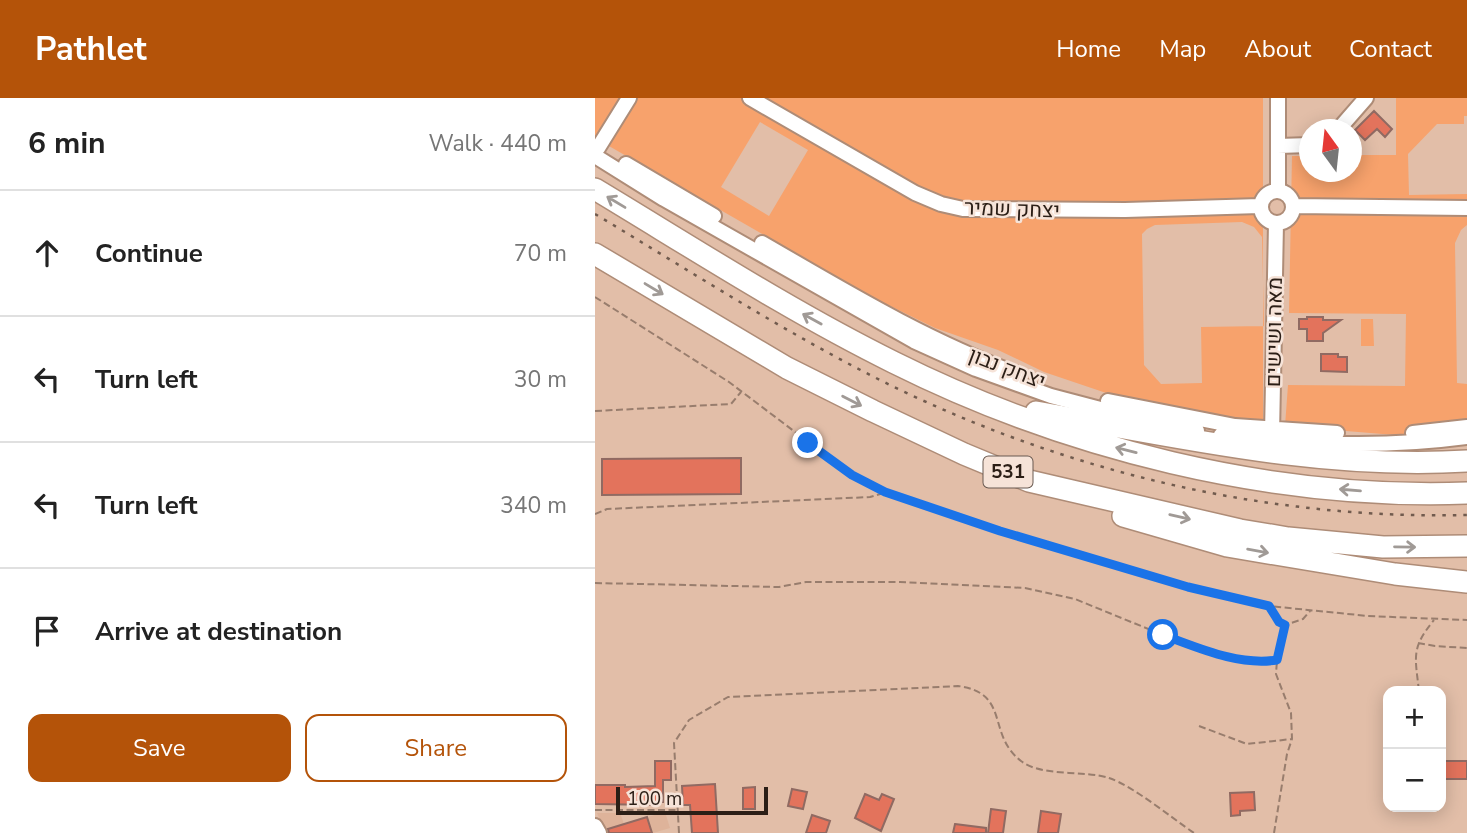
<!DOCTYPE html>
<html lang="en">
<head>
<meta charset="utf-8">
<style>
  :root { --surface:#fff; --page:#f6f6f6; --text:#222; --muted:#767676; --line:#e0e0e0; --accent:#b45309 }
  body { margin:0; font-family:"Nunito Sans",Heebo,sans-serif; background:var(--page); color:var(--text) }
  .controls { position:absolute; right:21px; bottom:21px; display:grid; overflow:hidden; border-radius:14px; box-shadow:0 4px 18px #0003 }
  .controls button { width:63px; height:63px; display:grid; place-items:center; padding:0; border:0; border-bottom:2px solid var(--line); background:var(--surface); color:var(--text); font:35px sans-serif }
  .compass { position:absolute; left:704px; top:21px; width:63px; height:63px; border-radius:50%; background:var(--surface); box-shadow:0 4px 18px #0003; rotate:345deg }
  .scale { position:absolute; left:21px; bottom:18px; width:152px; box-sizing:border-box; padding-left:7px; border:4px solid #2b1e16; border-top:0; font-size:19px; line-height:24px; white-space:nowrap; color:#2b1e16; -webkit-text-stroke:5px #f6e3d8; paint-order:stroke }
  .stop { position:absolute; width:21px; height:21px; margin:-16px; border:5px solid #1a73e8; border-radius:50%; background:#fff }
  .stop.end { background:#1a73e8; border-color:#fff; box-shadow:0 2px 7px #0008 }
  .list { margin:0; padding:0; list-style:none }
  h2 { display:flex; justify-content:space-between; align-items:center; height:91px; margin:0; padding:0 28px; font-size:30px }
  h2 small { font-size:23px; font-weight:400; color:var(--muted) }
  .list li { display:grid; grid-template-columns:46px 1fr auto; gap:21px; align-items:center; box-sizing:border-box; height:126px; padding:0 28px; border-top:2px solid var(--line) }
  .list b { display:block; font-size:26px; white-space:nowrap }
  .list em { font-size:23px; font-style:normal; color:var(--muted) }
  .actions { display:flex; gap:14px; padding:21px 28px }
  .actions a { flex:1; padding:16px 0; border:2px solid var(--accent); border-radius:14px; text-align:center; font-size:24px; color:var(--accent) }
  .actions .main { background:var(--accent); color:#fff }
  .icon { flex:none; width:38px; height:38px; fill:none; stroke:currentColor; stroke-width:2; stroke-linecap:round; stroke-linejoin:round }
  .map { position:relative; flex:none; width:872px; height:735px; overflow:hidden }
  header { display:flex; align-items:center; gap:42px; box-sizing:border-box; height:98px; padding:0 35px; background:var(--accent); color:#fff }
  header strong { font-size:33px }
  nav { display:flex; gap:38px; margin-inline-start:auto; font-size:24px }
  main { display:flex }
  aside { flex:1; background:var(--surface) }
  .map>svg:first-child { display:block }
</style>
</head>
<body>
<header>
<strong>Pathlet</strong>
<nav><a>Home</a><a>Map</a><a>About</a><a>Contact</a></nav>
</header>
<main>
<aside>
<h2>6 min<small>Walk · 440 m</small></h2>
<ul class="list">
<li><svg class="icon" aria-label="ahead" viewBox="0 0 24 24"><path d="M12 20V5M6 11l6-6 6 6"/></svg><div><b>Continue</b></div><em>70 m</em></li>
<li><svg class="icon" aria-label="left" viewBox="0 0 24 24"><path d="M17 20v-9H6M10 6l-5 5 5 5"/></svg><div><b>Turn left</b></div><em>30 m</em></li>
<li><svg class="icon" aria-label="left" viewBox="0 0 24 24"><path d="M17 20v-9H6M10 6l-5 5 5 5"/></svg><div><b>Turn left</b></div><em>340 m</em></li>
<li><svg class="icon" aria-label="arrive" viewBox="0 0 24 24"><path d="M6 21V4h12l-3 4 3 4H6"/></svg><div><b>Arrive at destination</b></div></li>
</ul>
<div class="actions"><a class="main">Save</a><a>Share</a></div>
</aside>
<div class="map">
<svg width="872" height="735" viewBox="0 0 872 735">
  <rect width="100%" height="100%" fill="#e2bea8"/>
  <path fill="#deb39a" d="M70 714 75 730 58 735H11L2 715H25L29 726Z"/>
  <path fill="#f7a26c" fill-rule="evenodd" d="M0 0H668V325L526 300 449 274 403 252 340 230 277 199 0 40ZM165 24 213 52 174 118 126 89ZM647 124 659 129 667 139 669 228 606 229 607 285 566 286 549 267 547 136 552 131 560 127Z
    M801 0H872V18H869V26H842L813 56 814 97 872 96V127L866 132 860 145 862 285 872 286V341L861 342 690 328 693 287 810 288 811 216 694 215 697 58H714L715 74H757V57H801Z
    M766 221H778L779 248H766Z"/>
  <path fill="#e3735c" stroke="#906a62" stroke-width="2" d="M779 13 797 31 790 39 782 31 770 42 760 32Z
    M712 219H728V222H746L728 235V243H712V231H704V221H712Z
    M726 256H743V259H752V274L726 273Z
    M146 360V396L7 397V361Z
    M60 663H76V682H68V704H62L61 707 0 706V687H30V689L60 688Z
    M846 663H872V681H846Z
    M120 686 123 735H97L95 707H88L87 688Z
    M160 689V711H148V690Z
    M197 691 212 694 208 711 193 708Z
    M659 694 660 712 645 713V717L636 718 635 695Z
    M270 696 284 702 287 696 299 701 286 733 260 720Z
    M396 711 411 713 408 735H393Z
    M446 713 466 716 463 735H443Z
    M217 717 235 723 231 735H211Z
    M52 719 57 735H14L13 731Z
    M360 726 391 730V735H358Z"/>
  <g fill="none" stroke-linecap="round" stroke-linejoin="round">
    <g stroke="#ae8c77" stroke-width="18">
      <path id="minor" d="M155 0 320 95 346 106 368 111 530 112 665 108
        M743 32 771 0
        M683 48 715 47
        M3 50 34 0
        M0 58 69 101 319 243 381 271 456 298 551 323 602 333
        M31 66 119 118
        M683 92V0
        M666 109a16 16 0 1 1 32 0a16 16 0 1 1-32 0Z
        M699 108 872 110
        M167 145C250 193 332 243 423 276
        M513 303 640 328 742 335
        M818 335 872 329
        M626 337C706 347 791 350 872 339
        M677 337 681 125
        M0 728 4 735"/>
    </g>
    <g stroke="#ae8c77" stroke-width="24">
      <path id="highway" d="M0 91C98 150 195 213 298 264 472 351 677 402 872 395
        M0 156 192 270 278 313 369 356 434 383 645 432 693 440 788 449 872 448
        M441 314C583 339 726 372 872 363
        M528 418 632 448 800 476 872 484"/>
    </g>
    <path stroke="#987d6d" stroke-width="2" stroke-dasharray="7 3.5" stroke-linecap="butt" d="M0 199 134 284 257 377 290 394 405 433 593 489 674 508 773 518 872 522
      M0 313 136 306 146 294
      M0 416 12 411 275 399 289 395
      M0 485 184 489 211 484H305L430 490 480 501 568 537 620 555 642 561 670 564 682 562
      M675 509 684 524 690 527 708 521 715 513
      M823 545 840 548 872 550
      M824 593C820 558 816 550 839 522
      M604 628 652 646 697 641
      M0 712H82
      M84 735 79 645 94 622 133 599 363 588C416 595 391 636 426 663 446 679 489 672 514 680 538 688 577 720 599 735
      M679 735 692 656 697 641 696 615 681 576 682 562 690 527"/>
    <use href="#minor" stroke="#fff" stroke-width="14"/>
    <use href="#highway" stroke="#fff" stroke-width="21"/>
    <path stroke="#715b4e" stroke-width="2.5" stroke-dasharray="3.5 7" stroke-linecap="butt" d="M0 116C95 173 189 234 289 284 468 373 672 422 872 417"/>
  </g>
  <defs><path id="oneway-shaft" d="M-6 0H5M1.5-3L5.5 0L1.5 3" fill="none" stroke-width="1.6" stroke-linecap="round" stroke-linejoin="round" transform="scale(1.75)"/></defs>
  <g stroke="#a09a96">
    <use href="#oneway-shaft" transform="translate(21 104) rotate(-149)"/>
    <use href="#oneway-shaft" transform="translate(59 191) rotate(31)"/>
    <use href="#oneway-shaft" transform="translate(217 221) rotate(-151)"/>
    <use href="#oneway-shaft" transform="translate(257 303) rotate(27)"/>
    <use href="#oneway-shaft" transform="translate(531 352) rotate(-166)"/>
    <use href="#oneway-shaft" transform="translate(755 392) rotate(-175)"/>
    <use href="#oneway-shaft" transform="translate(585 419) rotate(13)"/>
    <use href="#oneway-shaft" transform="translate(810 449) rotate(1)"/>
    <use href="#oneway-shaft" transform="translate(663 453) rotate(10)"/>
  </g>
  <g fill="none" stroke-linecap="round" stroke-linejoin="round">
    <path stroke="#1a73e8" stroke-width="9" d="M213 345 257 377 290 394 405 433 593 489 674 508 684 524 690 527 682 562C643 568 604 550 568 537"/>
  </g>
  <g text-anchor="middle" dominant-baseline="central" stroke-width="5" stroke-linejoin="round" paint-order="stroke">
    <rect fill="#f6e3d8" stroke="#685950" stroke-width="2" x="388.5" y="358.5" width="49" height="31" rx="5"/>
    <g font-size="19" font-weight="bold" fill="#2b1e16">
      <text x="413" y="374">531</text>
    </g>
    <g font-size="21" fill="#2b1e16" stroke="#f6e3d8">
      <text transform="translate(417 111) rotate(2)">יצחק שמיר</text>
      <text transform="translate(679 234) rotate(-89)">מאה ושישים</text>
      <text transform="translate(412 270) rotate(21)">יצחק נבון</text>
    </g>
  </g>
</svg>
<div class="controls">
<button>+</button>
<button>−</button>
</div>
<svg class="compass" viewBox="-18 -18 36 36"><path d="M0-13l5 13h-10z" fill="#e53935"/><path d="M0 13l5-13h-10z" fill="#767676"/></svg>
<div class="scale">100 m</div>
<div class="stop" style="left:568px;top:537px"></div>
<div class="stop end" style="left:213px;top:345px"></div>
</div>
</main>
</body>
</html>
